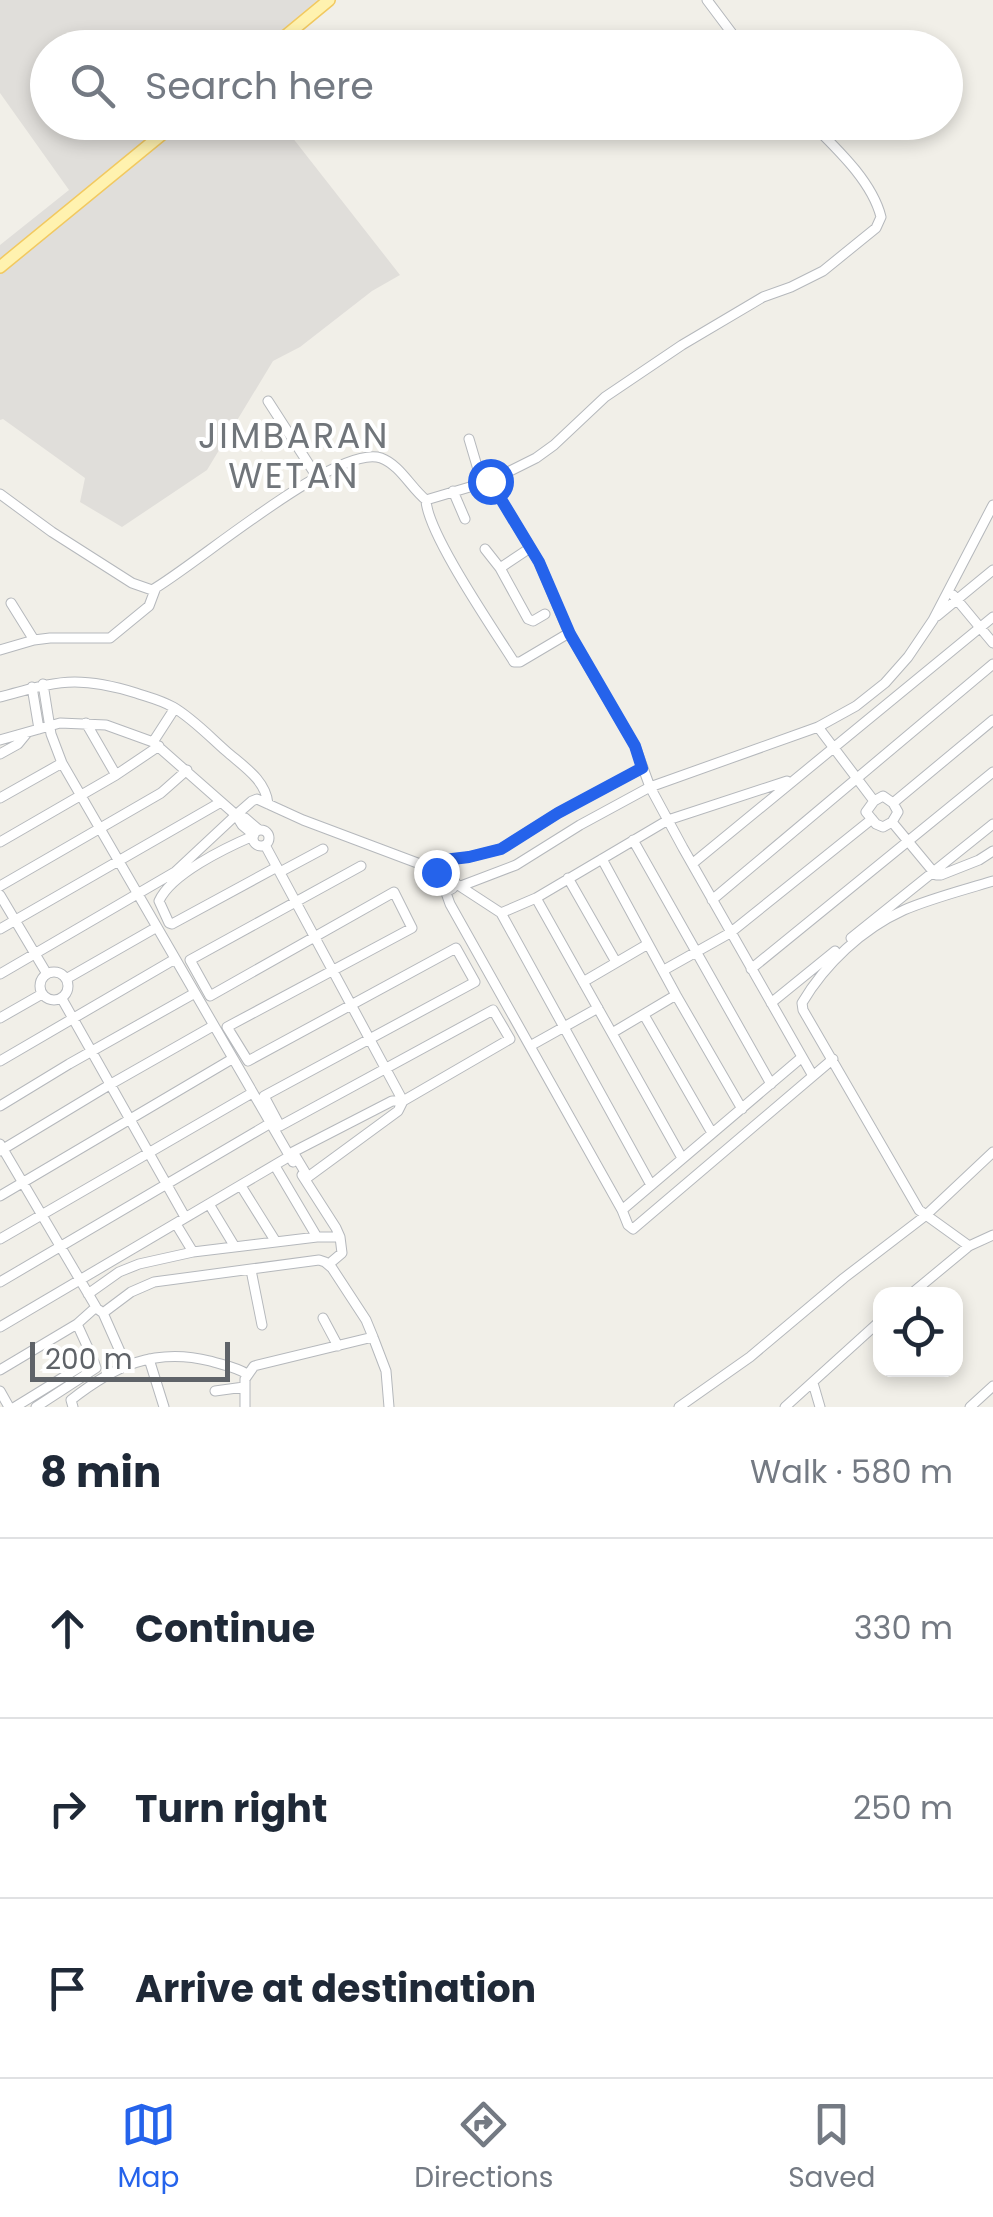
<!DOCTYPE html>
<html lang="en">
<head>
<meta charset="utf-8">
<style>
  :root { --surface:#fff; --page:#f2f2f3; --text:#1f2937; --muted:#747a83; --line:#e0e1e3; --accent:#2563eb }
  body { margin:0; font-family:Poppins,sans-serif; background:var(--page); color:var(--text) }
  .controls { position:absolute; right:30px; bottom:30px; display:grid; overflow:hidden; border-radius:20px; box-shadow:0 5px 15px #0003 }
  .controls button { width:90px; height:90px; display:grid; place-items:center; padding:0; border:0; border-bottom:2px solid var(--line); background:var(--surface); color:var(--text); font:50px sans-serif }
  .scale { position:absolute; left:30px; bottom:25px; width:200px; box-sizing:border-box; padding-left:10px; border:5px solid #5f6368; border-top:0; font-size:28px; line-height:35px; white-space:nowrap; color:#5f6368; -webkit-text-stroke:8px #fff; paint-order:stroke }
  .stop { position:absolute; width:30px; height:30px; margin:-22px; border:8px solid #2563eb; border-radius:50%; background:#fff }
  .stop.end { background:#2563eb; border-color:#fff; box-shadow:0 2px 10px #0008 }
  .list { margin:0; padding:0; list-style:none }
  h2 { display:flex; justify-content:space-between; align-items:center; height:130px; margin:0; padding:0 40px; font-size:42px }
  h2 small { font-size:32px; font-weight:400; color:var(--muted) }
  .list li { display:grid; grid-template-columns:65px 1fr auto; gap:30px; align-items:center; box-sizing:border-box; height:180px; padding:0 40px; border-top:2px solid var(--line) }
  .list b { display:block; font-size:38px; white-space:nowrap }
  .list em { font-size:32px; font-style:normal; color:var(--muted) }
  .icon { flex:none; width:55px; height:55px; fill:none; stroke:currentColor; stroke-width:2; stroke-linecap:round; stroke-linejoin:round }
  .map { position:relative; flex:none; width:993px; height:1407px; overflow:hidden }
  .search { position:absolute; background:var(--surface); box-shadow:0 5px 15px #0003; left:30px; right:30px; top:30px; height:110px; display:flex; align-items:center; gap:25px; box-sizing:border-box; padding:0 35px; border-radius:55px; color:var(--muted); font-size:38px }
  .sheet { height:670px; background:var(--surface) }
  nav { display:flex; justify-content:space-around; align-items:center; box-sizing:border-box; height:140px; border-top:2px solid var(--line); background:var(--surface); font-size:28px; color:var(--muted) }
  nav a { display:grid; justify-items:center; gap:5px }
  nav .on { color:var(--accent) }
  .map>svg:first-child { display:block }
</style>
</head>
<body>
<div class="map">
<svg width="993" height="1407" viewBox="0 0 993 1407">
  <rect width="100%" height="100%" fill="#f1efe8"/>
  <path fill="#e0deda" d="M0 0H329L271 47 48 48V122L281 123 400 275 372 291 300 347 273 361 207 470 122 527 80 502 85 478 3 419 0 420V245L69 190 0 93Z"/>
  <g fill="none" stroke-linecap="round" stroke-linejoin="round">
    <g stroke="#b5b8bc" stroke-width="11">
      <path id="minor" d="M707 0 743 48
        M268 401 317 477
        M469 439 482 483
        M490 481 539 562 569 633 635 746 650 787 683 848 813 1076
        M453 491 465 519
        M0 494 52 532 132 583 152 590C195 566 337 443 381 458 400 465 411 488 426 500L490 481 536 458 554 445 605 397 682 345 763 297 791 287 823 271 876 228 881 217C872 181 836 148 810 122
        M426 500C427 533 494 630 514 662H520L569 633
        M485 549 500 568 528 619 533 621 545 614
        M500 568 530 548
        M953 595 993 643
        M11 603 34 640
        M937 616 993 570
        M0 650 34 640 50 638H110L149 606 155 590
        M43 684 51 734 62 763 293 1162
        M32 687 39 729
        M0 697C57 681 78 675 136 693 148 697 161 700 173 707 192 718 209 736 226 751 243 766 266 780 268 804
        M86 723 116 775
        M818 727 874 801
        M0 740 60 723 106 725 153 742 236 815 252 801 257 799 303 820 428 867 443 878
        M153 742 175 708
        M0 754 18 744 27 733
        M883 796 893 803 898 812 892 822 883 827 876 824 866 812 874 801Z
        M0 798 62 763
        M893 803 993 720
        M236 815 245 818 259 830
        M236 815 242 825 254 835
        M892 822 936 875H941L979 860 993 851
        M253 838a8 8 0 1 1 16 0a8 8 0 1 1-16 0Z
        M253 836C225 848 171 874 159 901L169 923 172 924 277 867
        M633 840 771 1084
        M0 842 116 775 159 746
        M265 845 403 1101
        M602 859 676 995 742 1109
        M692 864 993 617
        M361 866 190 960 210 996 394 892 412 928 227 1027 248 1061 456 948 475 982 264 1096 280 1126 493 1010 510 1039 403 1101H392L293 1152 308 1177 398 1111 403 1101
        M428 867 444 860 469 857 501 849 558 813 642 768
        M280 872 323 849
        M441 883a7 7 0 1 1 14 0a7 7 0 1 1-14 0Z
        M568 878 616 962
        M455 883 501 913 651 1185
        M0 886 161 793 187 770
        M461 886 516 865 580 825 650 787 818 727 856 706 885 683 908 657 933 620 993 505
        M445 890 450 904 622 1210 628 1225 633 1229 833 1059
        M0 895 47 974
        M536 898 682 1158
        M712 900 993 664
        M501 913 536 898 668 820 787 781
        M0 929 221 802
        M851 938 993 824
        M751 969 993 772
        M664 970 730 933 872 819
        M40 986a14 14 0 1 1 28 0a14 14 0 1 1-28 0Z
        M0 974 175 872 236 815
        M66 979 157 927
        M583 982 648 944
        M62 999 185 1217
        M771 1003 835 951
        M644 1015 712 1133
        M0 1018 42 994
        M612 1033 676 995
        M530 1046 598 1008
        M0 1061 175 959
        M0 1106 69 1064 195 993
        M0 1144 96 1307 77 1324 0 1370
        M0 1151 111 1084 213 1026
        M275 1166 317 1237
        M302 1175 336 1228 340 1237 342 1253 329 1264
        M241 1186 276 1242
        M0 1196 232 1059
        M209 1204 235 1247
        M622 1210 801 1058
        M176 1224 193 1252
        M0 1239 252 1093
        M969 1246 919 1210 803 1010 802 1003C825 964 862 929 904 910 932 898 964 890 993 881
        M251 1270 262 1325
        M0 1282 269 1124
        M88 1294 119 1272 139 1264 193 1252 317 1237H340
        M911 1294 969 1246 993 1235
        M99 1310 103 1313 126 1365
        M103 1313 131 1292 154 1282 319 1260 325 1262 332 1268 366 1320 373 1337
        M323 1318 338 1346
        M77 1324 93 1359
        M0 1327 290 1156
        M149 1359 164 1407
        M813 1383 820 1407
        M0 1391 9 1407
        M215 1391 244 1387
        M15 1407 93 1359 96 1368 36 1407
        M73 1407 71 1400C114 1366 155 1347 210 1361 223 1365 236 1367 247 1374
        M245 1407V1379L254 1366 373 1337 386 1371 389 1407
        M679 1407 750 1357 844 1278 925 1216 993 1152
        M785 1407 880 1321
        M970 1407 993 1386"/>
    </g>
    <g stroke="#f2c960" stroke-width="14">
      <path id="major" d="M271 48 329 0
        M0 267 177 122"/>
    </g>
    <use href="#minor" stroke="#fff" stroke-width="9"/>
    <use href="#major" stroke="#fff2af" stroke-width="11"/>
  </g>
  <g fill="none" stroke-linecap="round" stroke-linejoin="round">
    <path stroke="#2563eb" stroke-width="12" d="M436 872 428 867 444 860 469 857 501 849 558 813 642 768 635 746 570 634 539 562 490 481"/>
  </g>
  <g text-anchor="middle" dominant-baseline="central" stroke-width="8" stroke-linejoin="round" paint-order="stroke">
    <g font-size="35" letter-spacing="2.5" fill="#70757a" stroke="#fff">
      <text x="294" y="435">JIMBARAN<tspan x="294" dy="40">WETAN</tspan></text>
    </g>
  </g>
</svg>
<div class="controls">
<button><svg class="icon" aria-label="locate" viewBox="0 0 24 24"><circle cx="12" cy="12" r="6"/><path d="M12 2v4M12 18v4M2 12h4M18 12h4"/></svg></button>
</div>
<div class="scale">200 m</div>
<div class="stop" style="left:490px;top:481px"></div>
<div class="stop end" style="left:436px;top:872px"></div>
<div class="search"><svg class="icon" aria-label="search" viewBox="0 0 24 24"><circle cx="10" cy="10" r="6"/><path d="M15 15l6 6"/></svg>Search here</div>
</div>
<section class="sheet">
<h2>8 min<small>Walk · 580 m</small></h2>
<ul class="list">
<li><svg class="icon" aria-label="ahead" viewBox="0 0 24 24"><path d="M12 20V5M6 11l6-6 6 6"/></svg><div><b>Continue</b></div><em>330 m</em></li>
<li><svg class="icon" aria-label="right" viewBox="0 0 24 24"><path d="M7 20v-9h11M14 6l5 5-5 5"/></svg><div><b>Turn right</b></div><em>250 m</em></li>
<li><svg class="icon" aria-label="arrive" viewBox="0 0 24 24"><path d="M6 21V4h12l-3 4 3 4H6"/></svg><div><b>Arrive at destination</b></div></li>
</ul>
</section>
<nav>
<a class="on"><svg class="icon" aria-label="map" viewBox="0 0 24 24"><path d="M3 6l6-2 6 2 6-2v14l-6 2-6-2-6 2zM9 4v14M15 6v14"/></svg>Map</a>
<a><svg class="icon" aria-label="directions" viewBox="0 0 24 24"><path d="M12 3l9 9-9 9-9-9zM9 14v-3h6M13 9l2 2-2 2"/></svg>Directions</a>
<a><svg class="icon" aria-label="saved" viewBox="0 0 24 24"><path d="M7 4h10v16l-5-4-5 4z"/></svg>Saved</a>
</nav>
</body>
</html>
